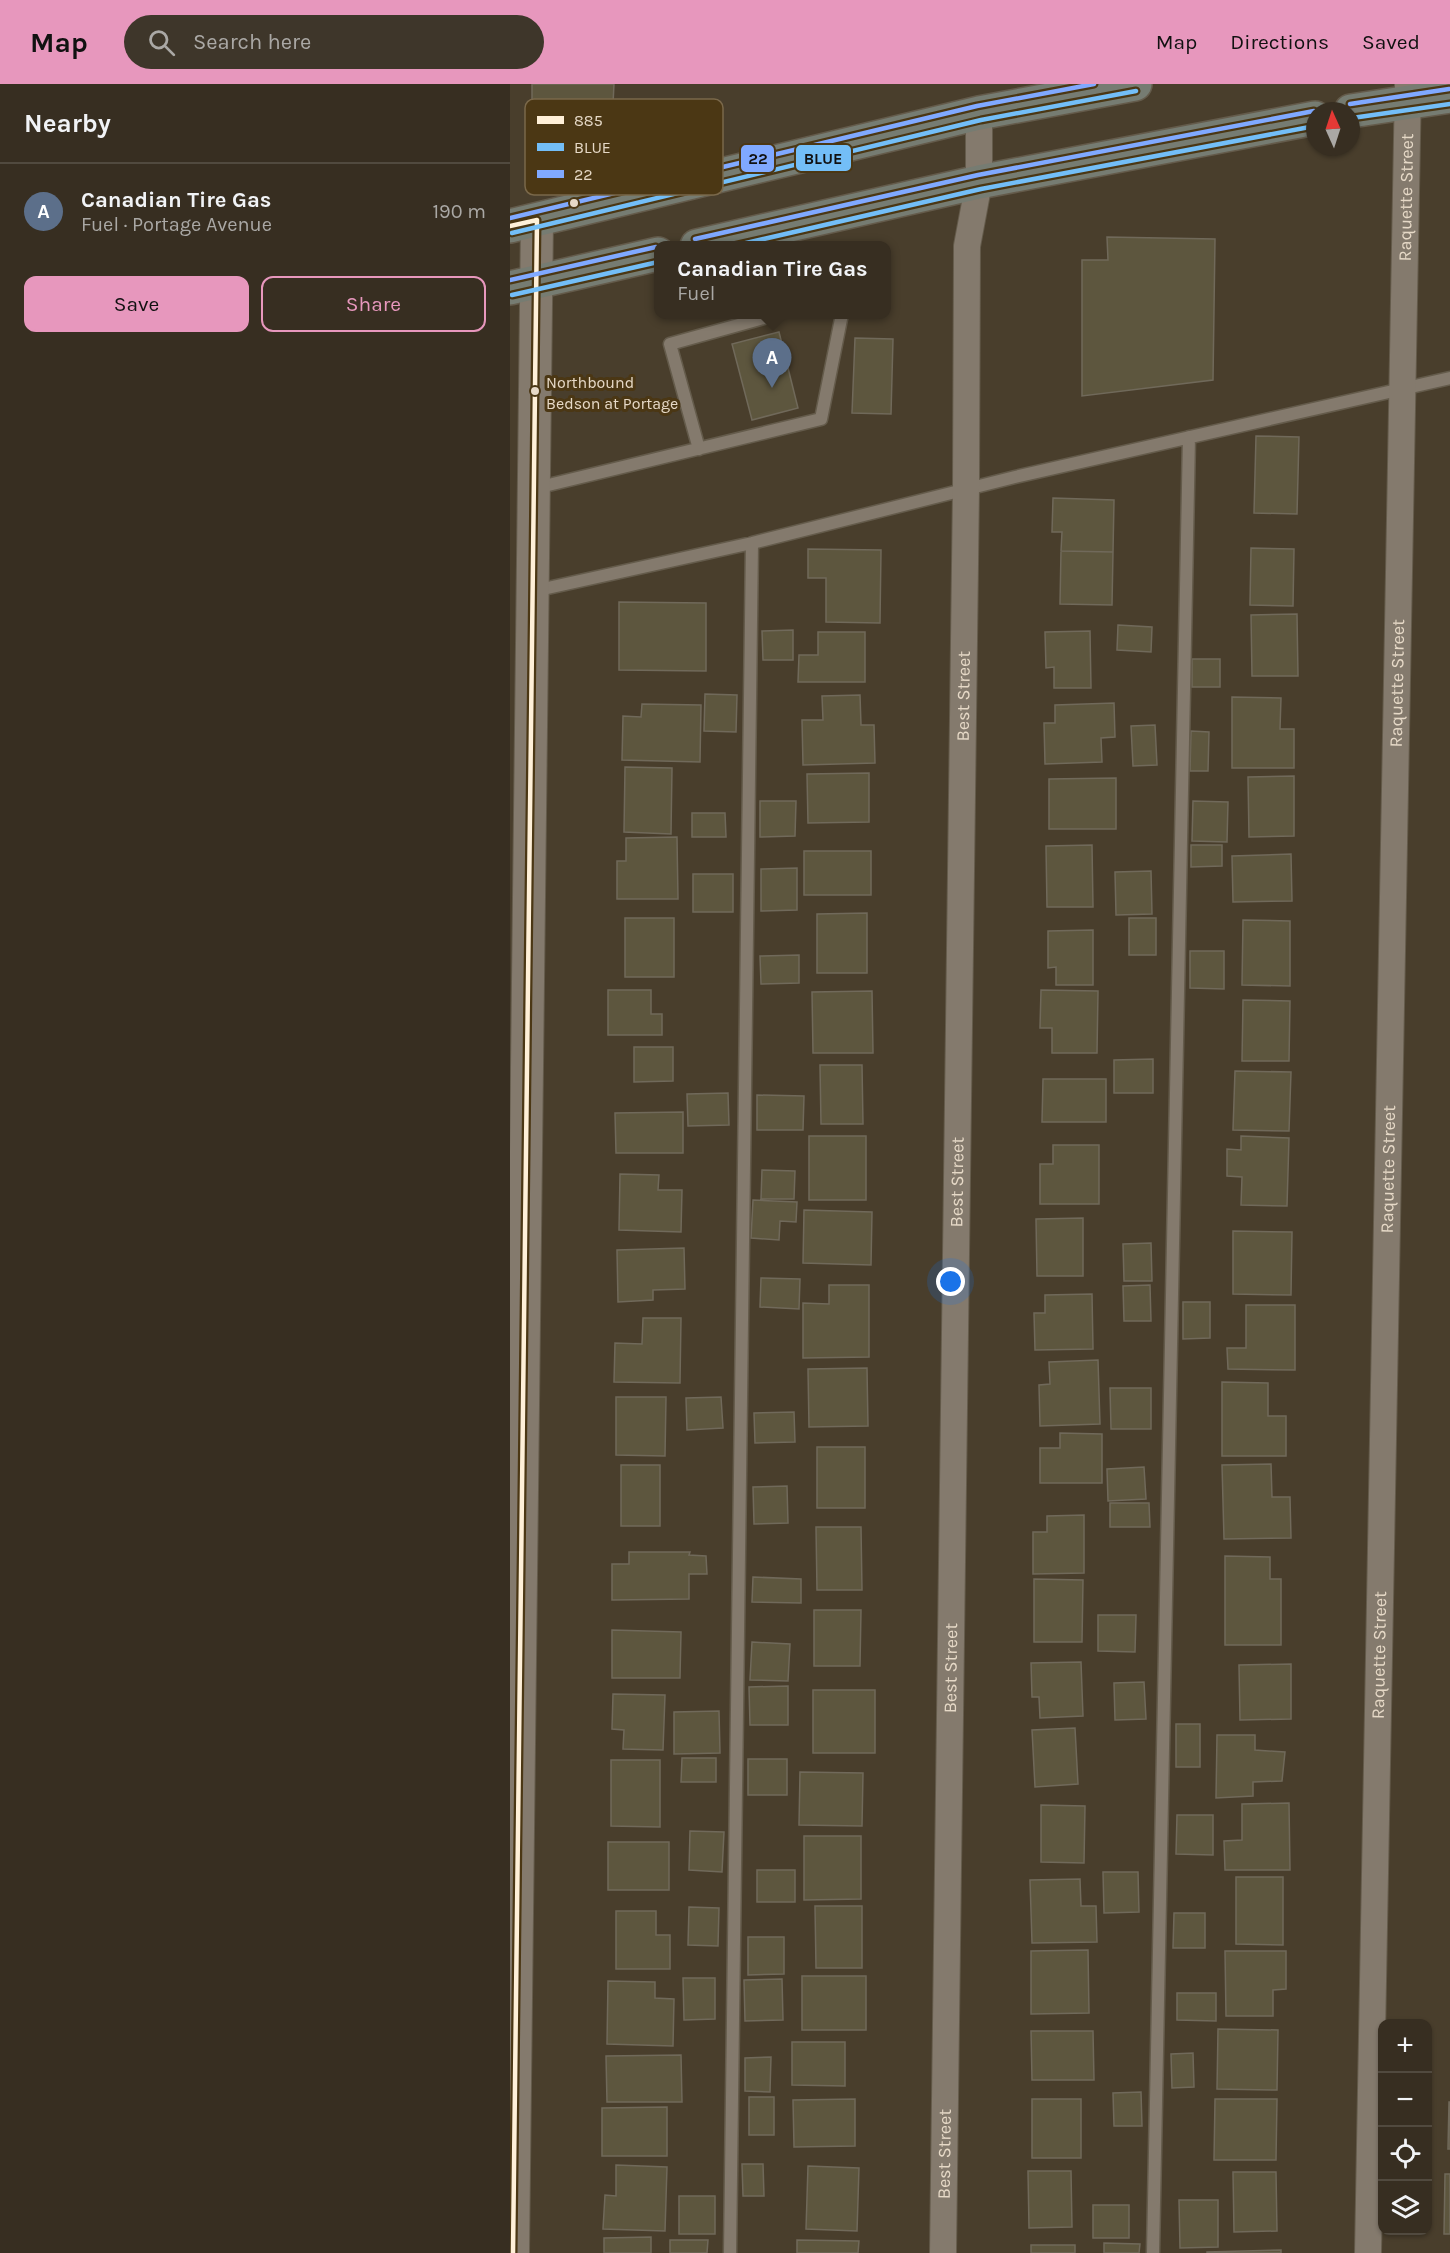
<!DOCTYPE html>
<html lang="en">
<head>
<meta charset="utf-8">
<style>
  :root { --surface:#372e21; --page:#3e362a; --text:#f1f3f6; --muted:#aaa8a5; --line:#514a3f; --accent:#e797bd }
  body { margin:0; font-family:Karla,sans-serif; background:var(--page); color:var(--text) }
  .controls { position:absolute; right:18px; bottom:18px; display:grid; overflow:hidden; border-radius:12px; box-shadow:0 2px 4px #0004 }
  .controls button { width:54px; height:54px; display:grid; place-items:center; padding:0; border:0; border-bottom:2px solid var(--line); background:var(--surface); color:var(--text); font:30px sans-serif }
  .compass { position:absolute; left:796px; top:18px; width:54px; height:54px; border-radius:50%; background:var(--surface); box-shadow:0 2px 4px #0004; rotate:357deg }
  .you { position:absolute; left:441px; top:1198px; width:21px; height:21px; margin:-15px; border:4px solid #fff; border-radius:50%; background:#1a73e8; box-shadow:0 0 0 9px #1a73e833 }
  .badge { display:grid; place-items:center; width:39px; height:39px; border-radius:50%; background:var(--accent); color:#fff; font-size:20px; font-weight:700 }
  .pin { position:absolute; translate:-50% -50px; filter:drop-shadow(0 2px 3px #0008) }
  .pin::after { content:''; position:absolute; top:32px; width:21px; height:18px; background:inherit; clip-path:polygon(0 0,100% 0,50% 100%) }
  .popup { position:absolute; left:144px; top:157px; width:237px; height:78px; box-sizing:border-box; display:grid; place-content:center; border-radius:12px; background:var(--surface); filter:drop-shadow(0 2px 4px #0005); font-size:20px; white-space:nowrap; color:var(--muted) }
  .popup b { font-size:22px; color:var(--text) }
  .popup::after { content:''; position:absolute; left:50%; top:100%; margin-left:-12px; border:12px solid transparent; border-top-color:var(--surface) }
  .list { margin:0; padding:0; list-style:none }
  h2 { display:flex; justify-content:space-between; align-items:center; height:78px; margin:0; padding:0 24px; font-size:26px }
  h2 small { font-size:20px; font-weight:400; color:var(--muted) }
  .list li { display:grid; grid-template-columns:39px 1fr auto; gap:18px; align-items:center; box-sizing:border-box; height:96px; padding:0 24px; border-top:2px solid var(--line) }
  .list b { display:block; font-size:22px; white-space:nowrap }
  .list p { margin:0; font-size:20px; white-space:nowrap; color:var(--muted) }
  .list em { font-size:20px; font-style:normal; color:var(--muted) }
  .actions { display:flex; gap:12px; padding:18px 24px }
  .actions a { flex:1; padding:14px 0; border:2px solid var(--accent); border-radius:12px; text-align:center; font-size:21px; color:var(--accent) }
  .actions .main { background:var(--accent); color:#111 }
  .icon { flex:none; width:33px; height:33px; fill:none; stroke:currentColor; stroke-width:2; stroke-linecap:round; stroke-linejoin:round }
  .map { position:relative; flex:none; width:940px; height:2169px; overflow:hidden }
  header { display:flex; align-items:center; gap:36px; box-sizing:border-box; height:84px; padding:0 30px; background:var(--accent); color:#111 }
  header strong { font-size:28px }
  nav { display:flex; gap:33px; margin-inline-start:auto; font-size:21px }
  .search { width:420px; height:54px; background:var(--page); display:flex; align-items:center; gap:15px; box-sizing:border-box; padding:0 21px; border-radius:33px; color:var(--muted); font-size:22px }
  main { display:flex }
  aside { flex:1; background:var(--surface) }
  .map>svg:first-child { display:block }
</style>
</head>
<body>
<header>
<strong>Map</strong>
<div class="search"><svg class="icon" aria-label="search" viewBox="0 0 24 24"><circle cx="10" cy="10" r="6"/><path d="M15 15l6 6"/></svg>Search here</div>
<nav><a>Map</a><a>Directions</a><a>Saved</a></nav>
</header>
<main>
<aside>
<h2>Nearby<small></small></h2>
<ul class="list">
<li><span class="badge" style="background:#5c6f8a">A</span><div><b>Canadian Tire Gas</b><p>Fuel · Portage Avenue</p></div><em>190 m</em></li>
</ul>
<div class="actions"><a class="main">Save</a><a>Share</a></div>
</aside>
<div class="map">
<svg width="940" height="2169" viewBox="0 0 940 2169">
  <rect width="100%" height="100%" fill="#493e2c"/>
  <path fill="#5d563e" stroke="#70695a" stroke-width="1.5" d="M22 0H104L103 20 22 19Z
    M597 153 705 155 703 296 572 312V176H598Z
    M269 248 288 324 242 336 222 260Z
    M345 254 383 255 381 330 342 329Z
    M746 352 789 353 787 430 744 429Z
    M543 414 604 416 603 468 551 467 552 448H542Z
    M741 464 784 465 783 522 740 521Z
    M298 465 371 466 370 539 316 538V494H298Z
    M551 467 603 468 602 521 550 520Z
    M109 518 196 519V587L109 586Z
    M787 530 788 592H742L741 531Z
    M608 541 642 543 641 568 607 566Z
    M283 546V576H253L252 547Z
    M580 547 581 604H544V583L536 584 535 548Z
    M308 548H355V598H288L289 571H308Z
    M682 575H710V603H682Z
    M195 610 227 611 226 648 194 647Z
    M350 611 351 641H364L365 679 293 681 292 636H313L312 612Z
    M722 613 771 614 770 645H784V684H722Z
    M604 619 605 653 591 654 592 678 535 680 534 639H545V621Z
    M132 620 191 621 190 678 112 676 113 632 131 633Z
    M645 641 647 681 623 682 621 642Z
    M681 647 699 648 698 687H680Z
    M115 683 162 684 161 750 114 748Z
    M359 689V738L298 739 297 690Z
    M784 692V752L739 753 738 693Z
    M606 694V745H539V695Z
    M250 717H286L285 752 250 753Z
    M683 717 718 718 717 758 682 757Z
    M182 729H215L216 753H182Z
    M167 753 168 815H107V777H116V754Z
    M582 761 583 823H537L536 762Z
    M681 761H712V782L681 783Z
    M294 767H361V811H294Z
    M781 770 782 817 723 818 722 772Z
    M287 784V826L251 827V785Z
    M641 787 642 830 606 831 605 788Z
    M183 790H223V828H183Z
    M357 829V889H307V830Z
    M115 834H164V893H115Z
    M619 834H646V871H619Z
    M733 836 780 837V902L732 901Z
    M583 846V901H546V883L538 884V847Z
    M680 867H714V905L680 904Z
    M289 871V899L251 900 250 872Z
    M98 906H141V930H152V951H98Z
    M531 906 588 907 587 969H542V944H530Z
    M362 907 363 969H303L302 908Z
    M733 916 780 917 779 977H732Z
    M124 963H163V997L124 998Z
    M643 975V1009H604V976Z
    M310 981H352L353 1040H311Z
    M725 987 781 988 779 1047 723 1046Z
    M533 995H596V1038H532Z
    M218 1009 219 1041 178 1042 177 1010Z
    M247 1011 294 1012 293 1046H247Z
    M173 1028V1069H106L105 1029Z
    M299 1052H356V1116H299Z
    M731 1052 779 1054 777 1122 731 1121 732 1093 717 1092V1065L731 1066Z
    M543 1061H589V1120H530V1080H543Z
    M252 1086 285 1087 284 1115H251Z
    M110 1090 149 1091 148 1106H172L171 1148 109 1146Z
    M243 1116 287 1118 286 1138 270 1137 269 1156 241 1154Z
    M294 1126 362 1128 361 1181 293 1179Z
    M573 1134V1192H527L526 1135Z
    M723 1147 782 1148 781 1211 723 1210Z
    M641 1159 642 1197H614L613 1160Z
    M174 1164 175 1205 143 1206V1216L108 1218 107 1166Z
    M251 1194 290 1195 289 1225 250 1223Z
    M319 1201H359V1273L293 1274V1219L319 1220Z
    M640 1201 641 1237H614L613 1202Z
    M582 1210 583 1265 525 1266 524 1229H535V1211Z
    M673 1218H700V1254L673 1255Z
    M736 1221H785V1286L718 1285 717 1264H736Z
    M133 1234H171L170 1299 104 1298 105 1259 132 1260Z
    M588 1276 590 1340 530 1342 529 1301 540 1300 539 1278Z
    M357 1284 358 1342 299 1343 298 1285Z
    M712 1298 758 1299V1332H776V1372H712Z
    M600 1304H641V1345H601Z
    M106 1313H156L155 1372 106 1371Z
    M211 1313 213 1344 177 1346 176 1314Z
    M284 1328 285 1358 245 1359 244 1329Z
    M550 1349 592 1350V1399H530V1364H550Z
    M307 1363H355V1424H307Z
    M761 1380 762 1413H780L781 1454 714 1455 712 1381Z
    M111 1381H150V1442H111Z
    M634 1383 636 1415 598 1417 597 1385Z
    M277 1402 278 1439 244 1440 243 1403Z
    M600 1419H639L640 1443H600Z
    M574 1431V1489L523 1490V1448H537V1432Z
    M306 1443H351L352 1506H307Z
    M119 1468H180L179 1471 196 1472 197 1490H179V1515L102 1516V1480H119Z
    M715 1472 760 1473V1495H771V1561H715Z
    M243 1493 291 1495V1519L242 1518Z
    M524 1495 573 1496 572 1558H524Z
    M304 1526H351L350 1582H304Z
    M588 1531H626L625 1568 588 1567Z
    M102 1546 171 1548 170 1594H102Z
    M242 1558 280 1560 278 1597 240 1596Z
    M571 1578 573 1632 530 1634 529 1613H522L521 1579Z
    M781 1580V1635L730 1636 729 1581Z
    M634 1598 636 1635 605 1636 604 1599Z
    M278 1602V1641H240L239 1603Z
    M303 1606H365V1669H303Z
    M103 1610 155 1611 153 1666 113 1665 114 1646 102 1645Z
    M209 1627 210 1669 164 1670V1628Z
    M666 1640H690V1683H666Z
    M565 1644 568 1700 525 1703 522 1646Z
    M707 1651H745V1666L775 1668 772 1697 743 1698V1712L706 1714Z
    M172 1674H206V1698H171Z
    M238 1675H277V1711H238Z
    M101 1676H150V1743L101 1742Z
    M290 1688 353 1689 352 1742 289 1741Z
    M779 1719 780 1786H715L714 1757 732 1756V1720Z
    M531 1721 575 1722 574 1779 531 1778Z
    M667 1731H703V1771L666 1770Z
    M180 1747 214 1748 212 1788 179 1786Z
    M294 1752H351V1815L294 1816Z
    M98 1758H159V1806H98Z
    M247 1786H285V1818H247Z
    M593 1788H628L629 1828 594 1829Z
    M726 1793H773V1861L726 1860Z
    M570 1795 571 1822H586L587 1858 522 1859 520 1796Z
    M305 1822H352V1884H306Z
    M179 1823 209 1824 208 1862 178 1861Z
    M106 1827H146V1851H160V1885H106Z
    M664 1829H695V1864H663Z
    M238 1853H274V1890L238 1891Z
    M578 1866 579 1929 521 1930V1867Z
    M715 1867H776V1905L763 1906V1932H716Z
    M292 1892H356V1946H292Z
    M173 1894H205V1935L174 1936Z
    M272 1895 273 1936 235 1937 234 1896Z
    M98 1897 145 1898V1914L164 1915 163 1962 97 1960Z
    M667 1909H706V1937L667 1936Z
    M708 1945 768 1946 767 2006 707 2005Z
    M521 1947H583L584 1996H522Z
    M282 1958H335V2002L282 2001Z
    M683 1969 684 2003 662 2004 661 1970Z
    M171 1971 172 2018H97L96 1972Z
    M261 1973 260 2008 235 2007V1974Z
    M631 2008 632 2042H604L603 2009Z
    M239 2013H264V2051H239Z
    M345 2015V2062L284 2063 283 2016Z
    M522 2015H571V2074H522Z
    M705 2015H767L766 2076H704Z
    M939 2018H940V2065H938Z
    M157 2023V2072H92V2024Z
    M232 2080H253L254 2112H233Z
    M106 2081 157 2083 155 2147 93 2145 95 2111 106 2112Z
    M298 2082 349 2084 347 2147 296 2145Z
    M518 2087H561L562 2143 519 2144Z
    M723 2088H766L767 2147 724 2148Z
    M935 2090H940V2150H934Z
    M169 2112H205V2150H169Z
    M669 2116H708V2163L670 2164Z
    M583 2121H619V2154H583Z
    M141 2153V2169H94V2154Z
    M160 2156H198L197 2169H160Z
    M287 2156 349 2157 348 2169H287Z
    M594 2159 630 2160 629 2169H594Z
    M521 2161H565V2169H521Z
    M771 2166V2169H697V2168Z"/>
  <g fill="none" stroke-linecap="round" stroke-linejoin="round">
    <g stroke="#645b4b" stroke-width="15">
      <path id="service" d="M189 365 160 260 268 230
        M26 404 311 335 332 230
        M24 507 242 459 505 393 940 294
        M220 2169 242 459
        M643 2169 679 353"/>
    </g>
    <g stroke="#645b4b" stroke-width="28">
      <g id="minor">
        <path id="s1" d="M433 2169 456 404 457 162 469 98V29"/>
        <path id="s2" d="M858 2169 898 0"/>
      </g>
    </g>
    <g stroke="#645b4b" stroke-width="34">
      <path id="tertiary" d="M3 2169 27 136"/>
    </g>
    <g stroke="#645b4b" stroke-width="36">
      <path id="trunk" d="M841 27 940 12
        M0 142 469 29 625 0
        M187 162 469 98 805 34
        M0 204 148 170"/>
    </g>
    <use href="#service" stroke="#847a6d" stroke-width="12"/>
    <use href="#minor" stroke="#847a6d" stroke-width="26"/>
    <use href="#tertiary" stroke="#847a6d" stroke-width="32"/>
    <use href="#trunk" stroke="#767c72" stroke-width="33"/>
    <g stroke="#4b3714" stroke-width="9">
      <path id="bus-1" d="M0 142 27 136 3 2169"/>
    </g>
    <g stroke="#4b3714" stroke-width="9">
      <path id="bus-2" d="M842 34 940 20
        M2 149 471 36 626 7
        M223 162 471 105 805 42
        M2 211 148 178"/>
    </g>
    <g stroke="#4b3714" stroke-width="9">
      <path id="bus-3" d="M840 20 939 5
        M0 134 467 22 584 0
        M185 155 468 91 804 27
        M0 196 146 163"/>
    </g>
    <use href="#bus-1" stroke="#fff0d8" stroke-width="4.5"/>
    <use href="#bus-2" stroke="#73bef7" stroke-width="4.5"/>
    <use href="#bus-3" stroke="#80a9ff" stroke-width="4.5"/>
  </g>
  <g fill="#e6d9c7" stroke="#4b3714" stroke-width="2">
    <circle cx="64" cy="119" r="5"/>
    <circle cx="25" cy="307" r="5"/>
  </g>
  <g text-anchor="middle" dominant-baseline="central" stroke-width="6" stroke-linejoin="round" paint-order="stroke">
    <g font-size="16" fill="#e6d9c7" stroke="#4b3714" text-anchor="start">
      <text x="36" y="298">Northbound<tspan x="36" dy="21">Bedson at Portage</tspan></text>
    </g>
    <g font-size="18" fill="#e6d9c7" stroke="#4b3714">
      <text stroke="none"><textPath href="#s2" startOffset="2056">Raquette Street</textPath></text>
      <text stroke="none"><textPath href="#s2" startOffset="1570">Raquette Street</textPath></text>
      <text stroke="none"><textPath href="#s1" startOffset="1557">Best Street</textPath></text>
      <text stroke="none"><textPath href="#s2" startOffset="1084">Raquette Street</textPath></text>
      <text stroke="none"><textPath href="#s1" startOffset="1071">Best Street</textPath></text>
      <text stroke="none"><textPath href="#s2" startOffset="598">Raquette Street</textPath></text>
      <text stroke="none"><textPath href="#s1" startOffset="585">Best Street</textPath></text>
      <text stroke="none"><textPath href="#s1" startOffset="99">Best Street</textPath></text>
    </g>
  </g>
  <rect x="15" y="15" width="198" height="96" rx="9" fill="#4b3714" stroke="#7a684a" stroke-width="1.5"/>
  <rect x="27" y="32" width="27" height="8" fill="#fff0d8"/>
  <rect x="27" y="59" width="27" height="8" fill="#73bef7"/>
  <rect x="27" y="86" width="27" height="8" fill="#80a9ff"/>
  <g font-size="16" fill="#e6d9c7">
    <text x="64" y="42">885</text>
    <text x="64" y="69">BLUE</text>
    <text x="64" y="96">22</text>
  </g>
  <g stroke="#4b3714" stroke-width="2">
    <rect x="285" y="60" width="57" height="28" rx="6" fill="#73bef7"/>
    <rect x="230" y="60" width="35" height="29" rx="6" fill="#80a9ff"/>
  </g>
  <g font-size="16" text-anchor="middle" font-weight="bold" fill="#111">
    <text x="313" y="80">BLUE</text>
    <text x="248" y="80">22</text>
  </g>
</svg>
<div class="controls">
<button>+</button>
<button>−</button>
<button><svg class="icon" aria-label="locate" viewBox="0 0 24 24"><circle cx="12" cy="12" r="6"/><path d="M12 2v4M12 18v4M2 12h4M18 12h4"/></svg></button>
<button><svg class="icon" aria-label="layers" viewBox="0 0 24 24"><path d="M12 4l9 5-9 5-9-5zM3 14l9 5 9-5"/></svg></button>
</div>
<svg class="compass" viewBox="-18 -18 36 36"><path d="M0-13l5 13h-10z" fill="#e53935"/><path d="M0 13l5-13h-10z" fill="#aaa8a5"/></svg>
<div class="you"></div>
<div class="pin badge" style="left:262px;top:304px;background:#5c6f8a">A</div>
<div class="popup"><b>Canadian Tire Gas</b>Fuel</div>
</div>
</main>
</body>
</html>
